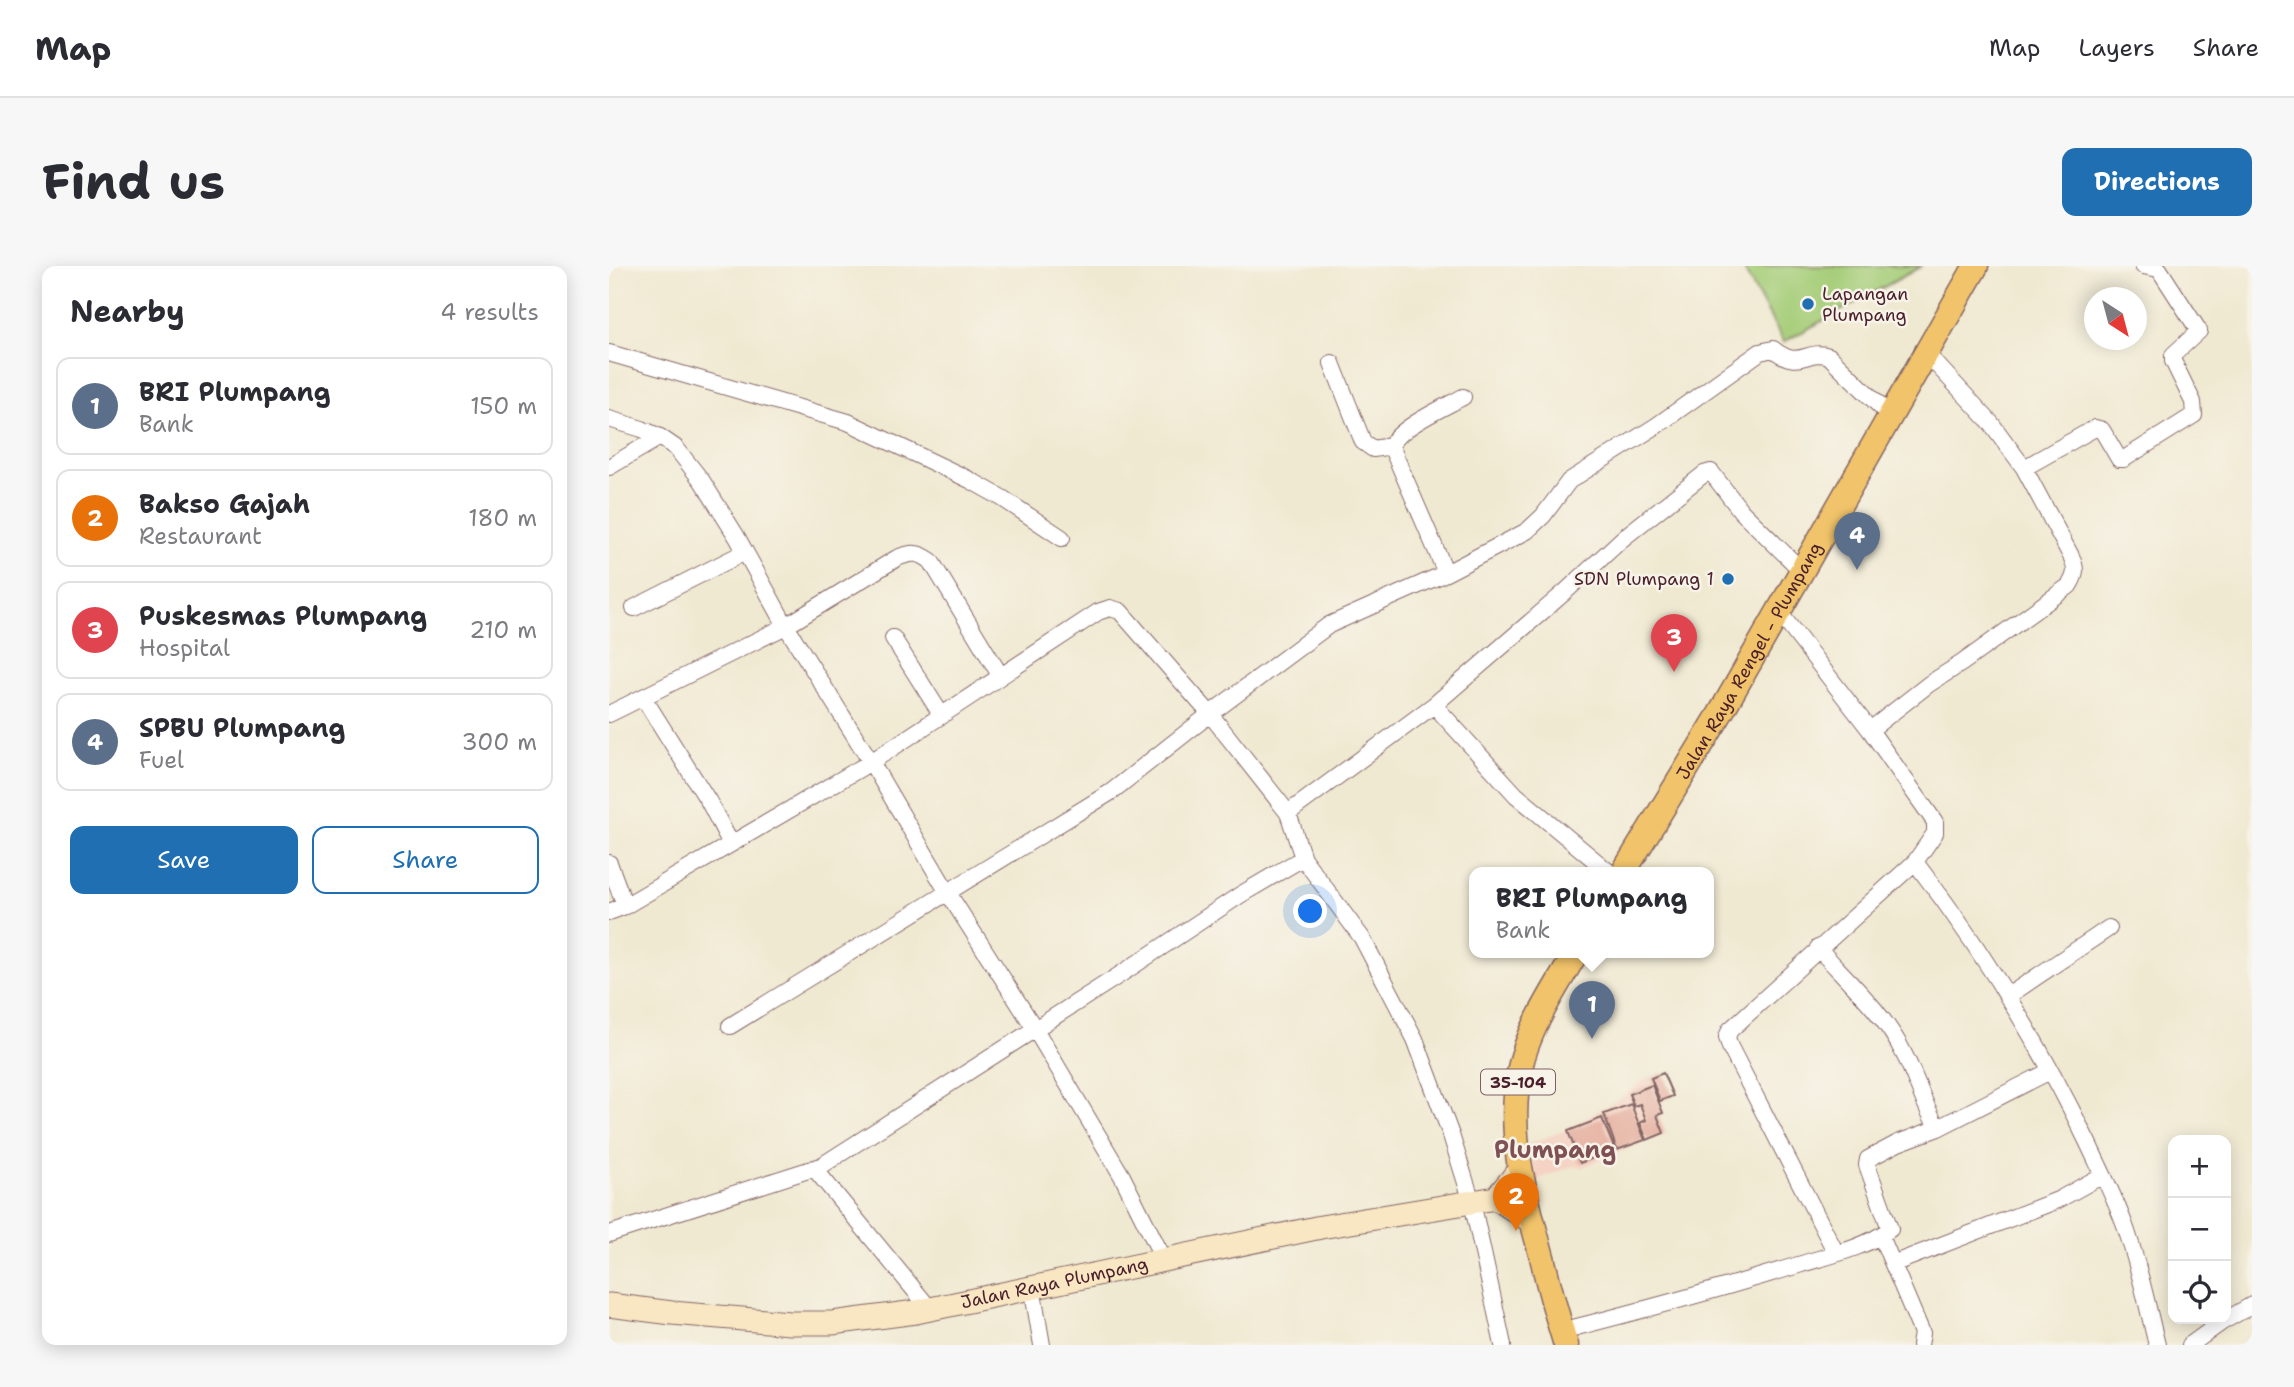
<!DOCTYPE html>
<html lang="en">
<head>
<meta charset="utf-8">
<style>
  :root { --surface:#fff; --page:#f7f7f7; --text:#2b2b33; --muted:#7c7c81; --line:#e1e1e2; --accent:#1f6fb2 }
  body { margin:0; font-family:"Shantell Sans",sans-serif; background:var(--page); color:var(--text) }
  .controls { position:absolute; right:21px; bottom:21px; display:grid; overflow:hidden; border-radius:14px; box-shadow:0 4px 18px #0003 }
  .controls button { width:63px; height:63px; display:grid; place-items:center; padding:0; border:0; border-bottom:2px solid var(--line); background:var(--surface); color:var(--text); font:35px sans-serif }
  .compass { position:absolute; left:1475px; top:21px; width:63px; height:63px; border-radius:50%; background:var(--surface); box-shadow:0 4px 18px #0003; rotate:144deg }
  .you { position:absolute; left:702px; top:646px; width:24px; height:24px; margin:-18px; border:5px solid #fff; border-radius:50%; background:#1a73e8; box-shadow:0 0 0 10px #1a73e833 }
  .badge { display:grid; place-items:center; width:46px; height:46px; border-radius:50%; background:var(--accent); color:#fff; font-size:23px; font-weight:700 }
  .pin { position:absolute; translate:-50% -58px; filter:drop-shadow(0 2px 4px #0008) }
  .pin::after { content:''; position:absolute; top:37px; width:24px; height:21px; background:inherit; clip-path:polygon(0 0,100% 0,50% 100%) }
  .popup { position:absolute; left:860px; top:601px; width:245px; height:91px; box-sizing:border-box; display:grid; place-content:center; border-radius:14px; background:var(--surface); filter:drop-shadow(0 2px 5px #0005); font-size:23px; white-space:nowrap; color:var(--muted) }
  .popup b { font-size:26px; color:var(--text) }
  .popup::after { content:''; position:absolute; left:50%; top:100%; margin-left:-14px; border:14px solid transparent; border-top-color:var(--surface) }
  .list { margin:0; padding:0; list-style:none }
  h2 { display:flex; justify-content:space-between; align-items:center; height:91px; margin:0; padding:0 28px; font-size:30px }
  h2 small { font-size:23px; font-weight:400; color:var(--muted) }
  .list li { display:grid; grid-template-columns:46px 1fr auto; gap:21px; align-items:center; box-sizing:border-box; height:98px; margin:0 14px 14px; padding:0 14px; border:2px solid var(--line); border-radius:14px }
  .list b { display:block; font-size:26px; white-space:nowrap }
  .list p { margin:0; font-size:23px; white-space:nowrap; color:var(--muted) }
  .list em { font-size:23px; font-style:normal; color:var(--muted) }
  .actions { display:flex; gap:14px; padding:21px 28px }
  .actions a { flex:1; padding:16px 0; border:2px solid var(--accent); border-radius:14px; text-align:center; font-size:24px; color:var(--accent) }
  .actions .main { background:var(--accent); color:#fff }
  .icon { flex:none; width:38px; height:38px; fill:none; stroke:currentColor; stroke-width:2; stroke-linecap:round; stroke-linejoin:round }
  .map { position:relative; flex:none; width:1643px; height:1079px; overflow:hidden; border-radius:14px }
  header { display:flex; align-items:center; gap:42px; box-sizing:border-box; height:98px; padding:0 35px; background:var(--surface); border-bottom:2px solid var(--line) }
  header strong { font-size:33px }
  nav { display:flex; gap:38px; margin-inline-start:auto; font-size:24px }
  .intro { display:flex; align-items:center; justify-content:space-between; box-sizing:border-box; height:168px; padding:0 42px }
  h1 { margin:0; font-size:49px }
  .button { padding:18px 32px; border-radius:14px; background:var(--accent); color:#fff; font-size:24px; font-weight:700 }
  main { display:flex; gap:42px; padding:0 42px }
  aside { flex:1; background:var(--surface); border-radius:14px; box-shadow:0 4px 18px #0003 }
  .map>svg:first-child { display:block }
</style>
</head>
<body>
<header>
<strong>Map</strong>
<nav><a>Map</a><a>Layers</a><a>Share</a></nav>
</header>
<div class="intro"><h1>Find us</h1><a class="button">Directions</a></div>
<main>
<aside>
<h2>Nearby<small>4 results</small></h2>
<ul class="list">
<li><span class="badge" style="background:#5c6f8a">1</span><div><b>BRI Plumpang</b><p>Bank</p></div><em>150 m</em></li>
<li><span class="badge" style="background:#e8710a">2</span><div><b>Bakso Gajah</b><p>Restaurant</p></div><em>180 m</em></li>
<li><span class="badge" style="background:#e0444e">3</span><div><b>Puskesmas Plumpang</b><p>Hospital</p></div><em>210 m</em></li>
<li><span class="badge" style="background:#5c6f8a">4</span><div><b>SPBU Plumpang</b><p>Fuel</p></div><em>300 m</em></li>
</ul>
<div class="actions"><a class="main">Save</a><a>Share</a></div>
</aside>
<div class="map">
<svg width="1643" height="1079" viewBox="0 0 1643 1079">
  <rect width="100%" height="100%" fill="#f7f3e8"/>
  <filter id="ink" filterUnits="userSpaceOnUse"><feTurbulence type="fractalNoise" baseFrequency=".0143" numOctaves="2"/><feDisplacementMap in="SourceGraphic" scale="14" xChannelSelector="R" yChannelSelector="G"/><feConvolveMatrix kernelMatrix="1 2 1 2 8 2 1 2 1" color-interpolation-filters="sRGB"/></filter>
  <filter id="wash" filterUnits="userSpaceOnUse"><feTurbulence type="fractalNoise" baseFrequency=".00686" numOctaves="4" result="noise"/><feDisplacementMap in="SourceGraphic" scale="28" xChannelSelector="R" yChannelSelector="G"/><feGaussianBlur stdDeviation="1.57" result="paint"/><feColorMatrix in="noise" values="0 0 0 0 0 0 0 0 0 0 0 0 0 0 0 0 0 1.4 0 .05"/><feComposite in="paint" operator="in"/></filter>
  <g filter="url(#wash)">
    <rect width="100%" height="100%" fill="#f0e9d2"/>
    <path fill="#f5d2c2" d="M1040 810 1056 848 1050 851 1057 867 973 901 964 900 927 914 920 878 959 863 1016 829Z"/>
    <path fill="#a5cd78" stroke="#787652" stroke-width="2" d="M1133 0H1313L1175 76Z"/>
    <g id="blocks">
      <path fill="#e5af9f" d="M1054 807 1064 830 1051 835 1042 812Z
        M1043 819 1054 847 1048 849 1055 867 1038 874 1031 857 1037 854 1031 838 1025 840 1020 828Z
        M1022 838 1036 874 1008 884 995 848Z
        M993 852 1006 884 971 897 959 865Z"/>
    </g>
  </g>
  <g filter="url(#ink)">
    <use href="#blocks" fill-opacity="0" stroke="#846665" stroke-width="2"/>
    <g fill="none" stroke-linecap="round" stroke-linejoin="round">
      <g stroke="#846665" stroke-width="18">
        <path id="street" d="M0 87 239 156 361 214 393 232 453 272
          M723 97 754 176 764 183 782 180
          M0 153 33 163 51 171 67 182 93 215 128 271 177 360 262 496 339 627 426 763 513 910 555 994
          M0 201 51 171
          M1415 202 1486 162 1493 164 1510 193H1515L1585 149 1584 136 1564 95V89L1590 65 1550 3 1534 0
          M837 307 782 180C789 162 836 141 854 131
          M25 342 136 286
          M1169 345 1261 464 1326 556V567L1306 596 1121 764 1118 771 1121 781 1227 987
          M284 372 333 450
          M34 431 100 536 122 578
          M825 439 907 529 1001 607
          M0 448 177 360 288 292C303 286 310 286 322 295L391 409
          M1261 464 1320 418 1353 397 1460 320C1467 309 1468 303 1462 290L1415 202 1382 157 1318 88
          M679 547 825 439 956 326 1013 273 1095 208 1102 206 1132 245 1193 305
          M1306 596C1373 683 1431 778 1479 877 1492 905 1506 932 1516 960 1530 999 1538 1039 1548 1079
          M0 597 16 640
          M0 646 16 640 262 496 489 346 501 342 511 345 601 448 679 547 694 592 753 672 806 773 842 869 863 936 894 1079
          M1399 730 1500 662
          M121 760 502 526 601 448 720 359 837 307 918 265 934 250 960 215 1047 160 1151 86 1164 83C1191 105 1197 82 1220 90L1282 151
          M1329 862 1441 805
          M205 902 321 1043
          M0 968 212 900 512 708 631 629 694 592
          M1272 970 1313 1067 1311 1079
          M1286 997 1449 934 1494 909
          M423 1021 433 1079
          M952 1065C1031 1045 1108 1024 1186 1000 1217 990 1255 983 1281 963L1258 899 1259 893 1289 877 1329 862C1314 839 1308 812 1295 788 1276 748 1239 715 1209 682
          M1581 1079 1613 1056 1643 1039"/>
      </g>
      <g stroke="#846665" stroke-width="25">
        <g id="secondary">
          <path d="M887 932 923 956"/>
          <path id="s1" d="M0 1039 63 1047 181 1057H223L307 1046 712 961 887 932 911 903"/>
        </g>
      </g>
      <g stroke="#846665" stroke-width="27">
        <g id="primary">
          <path id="s2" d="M1014 607 1111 448 1367 0"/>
          <path d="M957 1079C948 1050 940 1021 933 991 916 930 897 866 911 802 920 761 946 723 967 687"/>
        </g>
      </g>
      <use href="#street" stroke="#fff" stroke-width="16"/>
      <use href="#secondary" stroke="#f9e7c3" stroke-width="23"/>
      <use href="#primary" stroke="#f1c36a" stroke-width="24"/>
    </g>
  </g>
  <g fill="#1f6fb2" stroke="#f7f3e8" stroke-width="2.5">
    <circle cx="1199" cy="38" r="7"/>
    <circle cx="1119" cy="313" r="7"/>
  </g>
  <g text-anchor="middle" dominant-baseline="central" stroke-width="5" stroke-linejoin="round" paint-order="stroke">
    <rect fill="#f7f3e8" stroke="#7e5f64" stroke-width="2" x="872" y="803.5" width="74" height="25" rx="5"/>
    <g font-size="16" font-weight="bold" fill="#4a1f2b">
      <text x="909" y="816">35-104</text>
    </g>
    <g font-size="18" fill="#4a1f2b" stroke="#f7f3e8" text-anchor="start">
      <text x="1213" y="28">Lapangan<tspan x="1213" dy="21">Plumpang</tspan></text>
      <text x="1105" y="313" text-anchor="end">SDN Plumpang 1</text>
    </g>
    <g font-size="18" fill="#4a1f2b" stroke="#f7f3e8">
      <text stroke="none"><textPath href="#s2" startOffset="247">Jalan Raya Rengel - Plumpang</textPath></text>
      <text stroke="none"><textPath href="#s1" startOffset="450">Jalan Raya Plumpang</textPath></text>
    </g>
    <g font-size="24" font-weight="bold" fill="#805154" stroke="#f7f3e8">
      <text x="946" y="884">Plumpang</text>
    </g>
  </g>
</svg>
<div class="controls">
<button>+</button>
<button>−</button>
<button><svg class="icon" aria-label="locate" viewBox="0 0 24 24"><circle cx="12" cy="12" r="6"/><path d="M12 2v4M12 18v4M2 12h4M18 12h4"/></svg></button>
</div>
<svg class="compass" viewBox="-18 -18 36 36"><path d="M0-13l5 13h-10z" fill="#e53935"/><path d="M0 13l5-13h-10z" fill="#7c7c81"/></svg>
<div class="you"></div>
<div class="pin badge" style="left:983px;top:773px;background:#5c6f8a">1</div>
<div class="popup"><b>BRI Plumpang</b>Bank</div>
<div class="pin badge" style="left:907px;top:965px;background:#e8710a">2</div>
<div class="pin badge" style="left:1065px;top:406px;background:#e0444e">3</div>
<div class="pin badge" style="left:1248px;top:304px;background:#5c6f8a">4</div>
</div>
</main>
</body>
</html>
